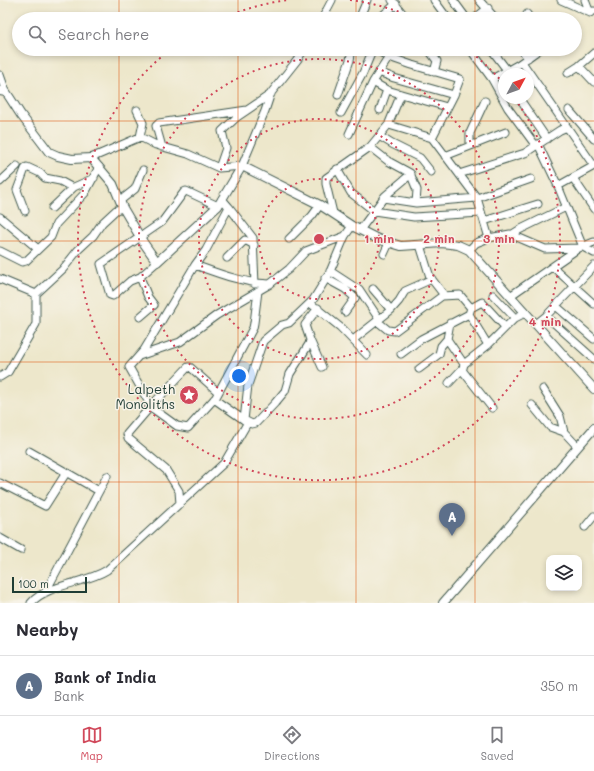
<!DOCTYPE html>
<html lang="en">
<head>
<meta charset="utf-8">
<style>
  :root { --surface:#fff; --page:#f7f7f7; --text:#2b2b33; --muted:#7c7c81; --line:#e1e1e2; --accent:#d1495b }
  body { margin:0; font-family:Mali,sans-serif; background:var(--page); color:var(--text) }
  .controls { position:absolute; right:12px; bottom:12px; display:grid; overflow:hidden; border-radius:8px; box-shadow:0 2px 6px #0003 }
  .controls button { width:36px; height:36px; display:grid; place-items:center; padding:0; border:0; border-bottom:1px solid var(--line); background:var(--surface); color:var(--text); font:20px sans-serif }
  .compass { position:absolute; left:498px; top:68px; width:36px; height:36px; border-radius:50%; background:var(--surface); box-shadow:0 2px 6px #0003; rotate:49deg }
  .scale { position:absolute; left:12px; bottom:10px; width:75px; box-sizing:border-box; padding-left:4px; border:2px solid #1f3d34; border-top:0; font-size:11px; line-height:14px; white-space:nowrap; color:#1f3d34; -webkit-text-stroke:3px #f7f3e8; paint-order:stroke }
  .you { position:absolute; left:239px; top:376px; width:14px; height:14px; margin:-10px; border:3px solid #fff; border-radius:50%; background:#1a73e8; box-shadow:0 0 0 6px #1a73e833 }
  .badge { display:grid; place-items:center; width:26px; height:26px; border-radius:50%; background:var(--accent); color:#fff; font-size:13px; font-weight:700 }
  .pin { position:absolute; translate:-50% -33px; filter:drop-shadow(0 1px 2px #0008) }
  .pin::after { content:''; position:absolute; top:21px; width:14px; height:12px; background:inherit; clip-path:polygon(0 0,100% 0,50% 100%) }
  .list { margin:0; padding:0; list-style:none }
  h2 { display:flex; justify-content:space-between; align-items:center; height:52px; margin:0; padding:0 16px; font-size:17px }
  h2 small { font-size:13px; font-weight:400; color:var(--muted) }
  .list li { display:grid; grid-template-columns:26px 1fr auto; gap:12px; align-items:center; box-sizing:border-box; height:60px; padding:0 16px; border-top:1px solid var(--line) }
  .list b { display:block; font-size:15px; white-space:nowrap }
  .list p { margin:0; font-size:13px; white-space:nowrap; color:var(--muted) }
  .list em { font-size:13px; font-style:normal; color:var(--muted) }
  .icon { flex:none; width:22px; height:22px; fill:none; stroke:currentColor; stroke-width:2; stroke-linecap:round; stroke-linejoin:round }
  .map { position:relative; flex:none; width:594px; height:603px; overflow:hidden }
  .search { position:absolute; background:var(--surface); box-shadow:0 2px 6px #0003; left:12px; right:12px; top:12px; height:44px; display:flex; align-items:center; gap:10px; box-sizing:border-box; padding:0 14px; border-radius:22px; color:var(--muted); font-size:15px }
  .sheet { height:112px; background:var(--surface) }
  nav { display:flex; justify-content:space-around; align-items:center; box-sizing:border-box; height:56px; border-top:1px solid var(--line); background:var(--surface); font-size:11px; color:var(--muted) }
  nav a { display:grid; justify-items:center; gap:2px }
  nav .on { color:var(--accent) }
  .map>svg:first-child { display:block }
</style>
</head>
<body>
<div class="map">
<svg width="594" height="603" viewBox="0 0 594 603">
  <rect width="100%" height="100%" fill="#f7f3e8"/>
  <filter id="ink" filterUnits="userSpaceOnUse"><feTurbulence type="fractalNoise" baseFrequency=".025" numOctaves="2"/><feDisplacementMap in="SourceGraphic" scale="8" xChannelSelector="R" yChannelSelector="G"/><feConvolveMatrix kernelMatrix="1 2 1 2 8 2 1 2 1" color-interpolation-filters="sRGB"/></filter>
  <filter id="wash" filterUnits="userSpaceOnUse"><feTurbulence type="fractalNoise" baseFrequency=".012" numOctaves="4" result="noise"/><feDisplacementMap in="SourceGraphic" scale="16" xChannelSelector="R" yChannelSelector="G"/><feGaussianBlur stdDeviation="0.9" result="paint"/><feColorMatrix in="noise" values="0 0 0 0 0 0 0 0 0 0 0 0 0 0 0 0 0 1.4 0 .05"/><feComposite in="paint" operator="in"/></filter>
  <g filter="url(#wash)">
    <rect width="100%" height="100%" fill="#ede7cb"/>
  </g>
  <g filter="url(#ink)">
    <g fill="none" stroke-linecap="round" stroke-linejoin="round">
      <g stroke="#3e564b" stroke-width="9">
        <path id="minor" d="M392 0 407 19
          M434 0 448 19
          M453 0 467 19
          M479 0 496 19
          M561 0 588 12 594 11
          M585 0 590 13
          M527 14 530 19
          M322 19 332 0
          M359 19 367 0
          M380 19 382 16 396 4
          M474 19 488 8
          M375 49 389 57 412 65 460 79 454 95 432 138 477 198 489 238
          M428 49 437 61 434 72
          M470 49 492 79 508 108 536 146
          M491 49 507 70
          M521 49 528 58
          M522 62 594 166
          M579 66 594 82
          M379 72 394 78 454 95
          M568 73 579 66 594 53
          M0 75 6 92
          M492 79 519 64 540 49
          M373 82 387 90 447 107
          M401 94 389 123V125L432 138
          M338 95 350 60 352 49
          M519 98 547 139
          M137 110 143 123 140 137
          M380 110 387 90
          M569 110 594 139
          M341 113 363 73 373 49
          M349 134 373 82 389 57
          M379 136 392 144 420 158 431 172
          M538 144 558 186 583 247 594 253
          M470 146V133L485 101
          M162 147 156 126 159 123 247 110
          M370 147 388 161 410 173 417 190 416 203
          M445 156 506 132
          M91 158 140 137 156 145 188 154 219 168 242 166 265 111 271 93 298 59 304 49
          M219 168 226 148 222 131 237 117 271 94
          M337 169 351 193 374 211 414 217 481 213
          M459 174 525 153 560 130 567 127
          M573 178 594 209
          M0 182 17 166
          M558 186 594 166
          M383 198 416 203 477 198 531 179
          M222 199 229 207 206 250 195 265 144 350 129 367 152 408 177 426 188 428 216 397 253 328 254 323 258 291
          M121 200 135 189 143 170
          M229 207 253 238 255 284
          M52 208 74 187 94 178
          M25 211 17 190 25 169 27 167 40 173 45 178 60 181 73 188
          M333 213 326 184V178L370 147 389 124
          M0 217 38 249
          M484 221 538 204
          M360 230 385 196 411 174
          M511 235 519 230 566 207
          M289 239 312 216 320 205
          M420 245 430 277 444 295
          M469 250 476 243 489 238 510 234 545 249 579 248
          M0 251 22 262 26 261 51 237 56 224 85 193 99 167
          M384 254 389 243
          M227 258 245 240 254 245
          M157 262 140 277 130 281 113 296 110 295 101 264 162 222 184 192 186 191 218 206
          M195 265C220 274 243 283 270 284
          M553 267 594 304
          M330 271 356 288 359 289 379 319
          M140 277 148 297 154 305 140 317
          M325 278 345 289 355 298 345 312
          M0 279 36 294V324L8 372 0 377
          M373 289 391 310
          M36 294 63 269 78 250 93 236 102 223 116 210 123 208
          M493 295 515 318
          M510 296 579 248 594 242
          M310 303 340 327 367 355
          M556 306 594 339
          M318 308 305 325 310 340 322 367
          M471 308 482 302 505 327
          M546 316 594 359
          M377 321 388 330 395 331 442 296 460 295 471 308 469 314 488 345
          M536 324 546 316 594 266
          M447 339 464 364 463 368 449 383
          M353 340 391 310 399 301 405 291 432 279
          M401 354 421 339 469 314
          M139 356 180 342 217 315 270 284 289 269 306 251 345 236 352 226
          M464 364 488 345 515 318 525 313
          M419 369 439 354 441 346 447 339 450 323
          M462 370 492 408
          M543 389 560 416 564 432 577 446
          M214 399 244 420 252 424 256 423 275 403 285 391 290 374 309 344 310 340
          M532 405 550 427 564 432
          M244 420 248 385 263 341 282 325 289 323 313 300 329 274 345 236
          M29 451 99 491
          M0 483 45 506 66 473
          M180 504 179 491 166 470 128 438 127 434 151 406 188 367H190L218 392
          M585 527 594 516
          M0 538 21 550
          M45 593 107 476
          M31 603C47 584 85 584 107 570L224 463 248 422"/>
      </g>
      <g stroke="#3e564b" stroke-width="10">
        <path id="major" d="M0 91 6 92 10 98 21 115 49 152 58 156 72 159 91 158 113 184 123 208 143 242 157 262 218 206 242 166 320 205 352 226 378 239 401 246 442 243 458 245 469 250 594 389
          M443 603 594 428"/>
      </g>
      <use href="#minor" stroke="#fff" stroke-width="7"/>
      <use href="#major" stroke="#fff" stroke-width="8"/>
    </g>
  </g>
  <path fill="none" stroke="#de580e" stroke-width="1" stroke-opacity="0.55" d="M119 0V19M238 0V19M356 0V19M475 0V19M119 49V603M238 49V603M356 49V603M475 49V603M0 121H594M0 241H594M0 362H594M0 482H594"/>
  <g fill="none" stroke="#d1495b" stroke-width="2" stroke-dasharray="2 4">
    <circle cx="319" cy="239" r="60"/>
    <circle cx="319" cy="239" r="120"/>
    <circle cx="319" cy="239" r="180"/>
    <path d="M221 19A241 241 0 0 1 288 0M350 0A241 241 0 0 1 417 19M467 49A241 241 0 0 1 504 84M515 99A241 241 0 1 1 171 49"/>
  </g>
  <defs>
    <g id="sight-disc" transform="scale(1)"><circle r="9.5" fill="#d1495b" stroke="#f7f3e8"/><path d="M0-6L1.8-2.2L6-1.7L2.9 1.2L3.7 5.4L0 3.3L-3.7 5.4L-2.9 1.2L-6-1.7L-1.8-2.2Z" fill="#fff"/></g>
  </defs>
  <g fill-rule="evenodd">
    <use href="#sight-disc" x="189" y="395"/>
  </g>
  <g text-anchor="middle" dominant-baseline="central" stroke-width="3" stroke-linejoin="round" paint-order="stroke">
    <g font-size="13" fill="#1f3d34" stroke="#f7f3e8" text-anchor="end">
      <text x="175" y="388">Lalpeth<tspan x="175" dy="15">Monoliths</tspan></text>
    </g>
  </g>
  <circle cx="319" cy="239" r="6" fill="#d1495b" stroke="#f7f3e8" stroke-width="2"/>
  <g font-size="12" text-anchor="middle" font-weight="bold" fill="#d1495b" stroke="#f7f3e8" stroke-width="3" stroke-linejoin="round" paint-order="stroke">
    <text x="379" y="243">1 min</text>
    <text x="439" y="243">2 min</text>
    <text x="499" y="243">3 min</text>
    <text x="545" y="326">4 min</text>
  </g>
</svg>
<div class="controls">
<button><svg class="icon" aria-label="layers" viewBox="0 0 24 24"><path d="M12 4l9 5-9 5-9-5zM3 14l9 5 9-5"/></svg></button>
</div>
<svg class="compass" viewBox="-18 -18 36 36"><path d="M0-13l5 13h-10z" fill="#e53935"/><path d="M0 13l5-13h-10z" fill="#7c7c81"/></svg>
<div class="scale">100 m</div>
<div class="you"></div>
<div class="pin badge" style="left:452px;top:536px;background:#5c6f8a">A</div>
<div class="search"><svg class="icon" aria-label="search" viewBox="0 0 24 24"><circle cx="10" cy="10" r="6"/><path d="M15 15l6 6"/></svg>Search here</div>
</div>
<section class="sheet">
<h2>Nearby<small></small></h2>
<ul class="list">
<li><span class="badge" style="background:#5c6f8a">A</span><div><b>Bank of India</b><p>Bank</p></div><em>350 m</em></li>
</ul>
</section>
<nav>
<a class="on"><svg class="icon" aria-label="map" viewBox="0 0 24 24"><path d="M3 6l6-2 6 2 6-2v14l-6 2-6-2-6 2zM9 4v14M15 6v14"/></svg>Map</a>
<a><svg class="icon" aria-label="directions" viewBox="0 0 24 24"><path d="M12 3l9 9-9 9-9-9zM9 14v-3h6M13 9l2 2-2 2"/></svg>Directions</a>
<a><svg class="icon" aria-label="saved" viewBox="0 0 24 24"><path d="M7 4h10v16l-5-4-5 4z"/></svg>Saved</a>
</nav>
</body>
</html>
